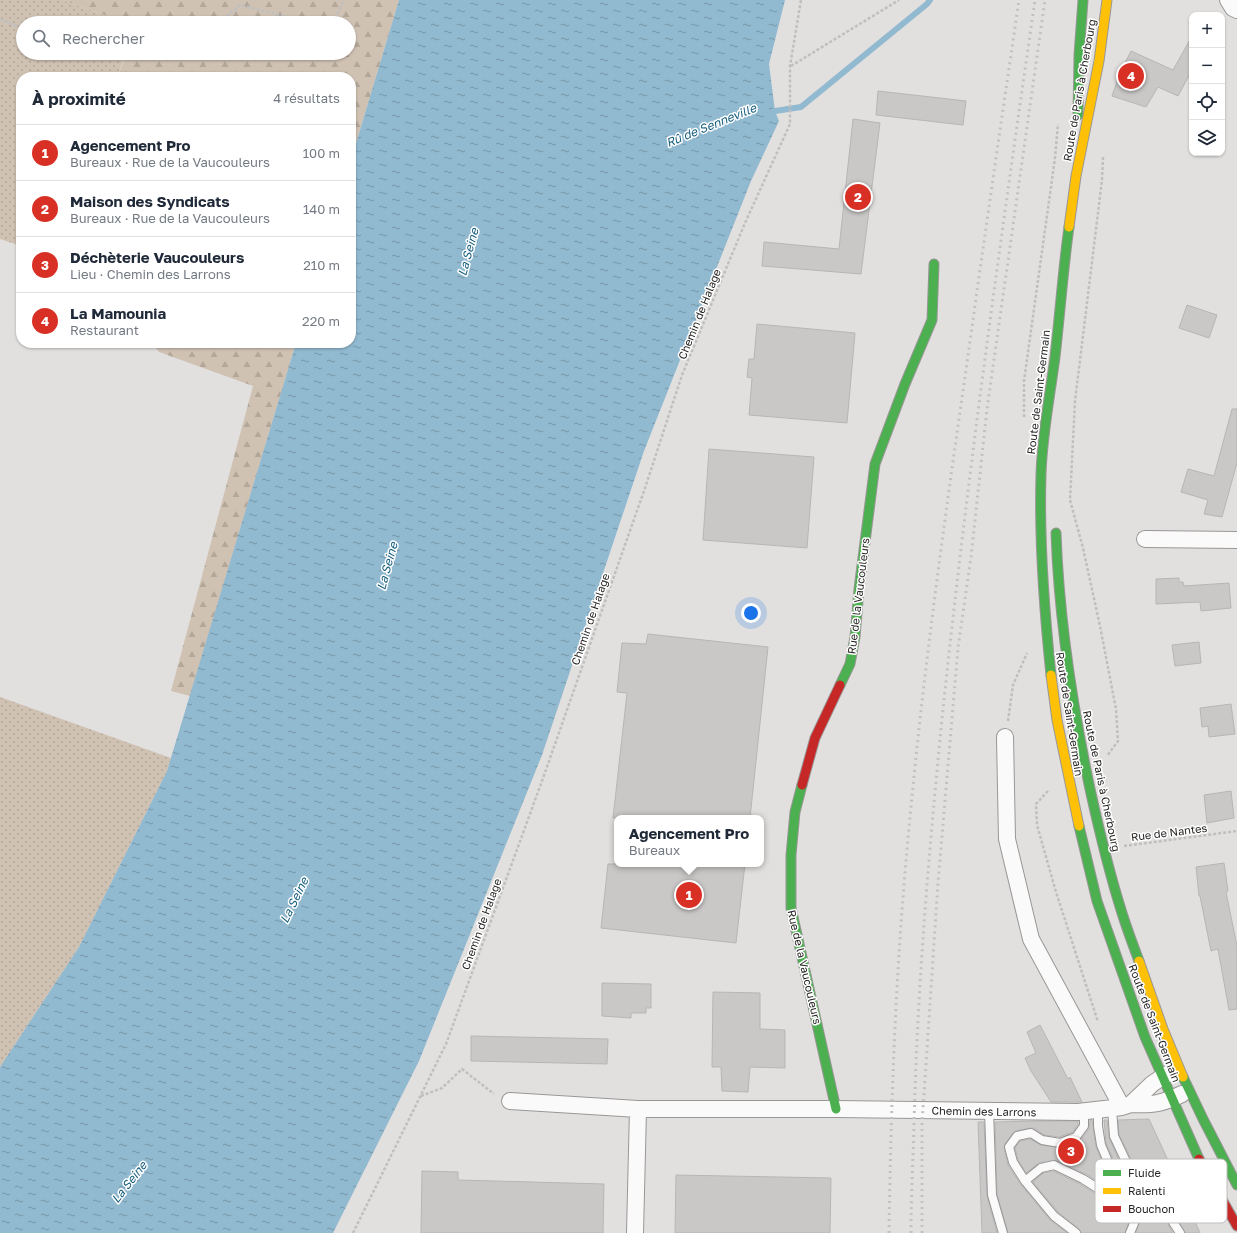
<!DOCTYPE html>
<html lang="fr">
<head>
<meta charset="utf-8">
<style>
  :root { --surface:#fff; --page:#f6f6f7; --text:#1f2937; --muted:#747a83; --line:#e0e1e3; --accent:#d93025 }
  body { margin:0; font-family:"Golos Text",sans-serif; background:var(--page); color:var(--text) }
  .controls { position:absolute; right:12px; top:12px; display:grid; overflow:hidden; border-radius:8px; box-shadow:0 1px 3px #0004 }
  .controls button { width:36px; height:36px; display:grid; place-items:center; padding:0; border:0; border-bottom:1px solid var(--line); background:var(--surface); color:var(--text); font:20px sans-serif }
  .you { position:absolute; left:751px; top:613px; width:14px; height:14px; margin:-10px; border:3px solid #fff; border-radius:50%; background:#1a73e8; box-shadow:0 0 0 6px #1a73e833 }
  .badge { display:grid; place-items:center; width:26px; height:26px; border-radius:50%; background:var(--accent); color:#fff; font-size:13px; font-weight:700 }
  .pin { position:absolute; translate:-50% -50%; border:2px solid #fff; box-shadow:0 1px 4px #0006 }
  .popup { position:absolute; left:614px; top:815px; width:150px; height:52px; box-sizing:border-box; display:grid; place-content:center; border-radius:8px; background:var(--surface); filter:drop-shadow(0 1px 3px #0005); font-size:13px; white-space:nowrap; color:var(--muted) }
  .popup b { font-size:15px; color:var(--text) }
  .popup::after { content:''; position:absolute; left:50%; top:100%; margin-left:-8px; border:8px solid transparent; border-top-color:var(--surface) }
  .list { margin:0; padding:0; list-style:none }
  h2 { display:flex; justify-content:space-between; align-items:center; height:52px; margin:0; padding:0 16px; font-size:17px }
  h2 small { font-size:13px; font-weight:400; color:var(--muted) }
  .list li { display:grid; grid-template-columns:26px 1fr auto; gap:12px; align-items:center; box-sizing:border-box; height:56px; padding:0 16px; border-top:1px solid var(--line) }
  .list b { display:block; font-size:15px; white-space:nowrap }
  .list p { margin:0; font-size:13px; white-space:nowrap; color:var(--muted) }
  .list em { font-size:13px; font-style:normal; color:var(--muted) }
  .icon { flex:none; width:22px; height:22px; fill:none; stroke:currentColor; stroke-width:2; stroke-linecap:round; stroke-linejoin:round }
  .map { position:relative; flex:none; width:1237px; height:1233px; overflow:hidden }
  .search { position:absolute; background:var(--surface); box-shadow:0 1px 3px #0004; left:16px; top:16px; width:340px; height:44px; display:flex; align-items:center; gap:10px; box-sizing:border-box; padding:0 14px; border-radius:22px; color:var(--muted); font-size:15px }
  .panel { position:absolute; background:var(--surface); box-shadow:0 1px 3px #0004; left:16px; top:72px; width:340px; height:276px; border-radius:16px }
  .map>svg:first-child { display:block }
</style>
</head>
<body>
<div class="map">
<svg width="1237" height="1233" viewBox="0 0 1237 1233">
  <defs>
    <pattern id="green-dots" width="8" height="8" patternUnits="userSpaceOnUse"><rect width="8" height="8" fill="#d0c2b3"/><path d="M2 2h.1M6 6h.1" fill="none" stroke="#b3a79a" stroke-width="1.8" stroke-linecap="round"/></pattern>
    <pattern id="forest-firs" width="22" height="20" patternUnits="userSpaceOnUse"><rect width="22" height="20" fill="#d0c2b3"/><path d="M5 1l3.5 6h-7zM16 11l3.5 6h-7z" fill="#b3a79a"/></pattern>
    <pattern id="water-ripples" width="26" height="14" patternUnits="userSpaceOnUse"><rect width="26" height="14" fill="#91b9cf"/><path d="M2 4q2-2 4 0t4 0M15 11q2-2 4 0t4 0" fill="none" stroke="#7696a8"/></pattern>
  </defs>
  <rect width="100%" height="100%" fill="#e2e0df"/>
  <path fill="url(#green-dots)" d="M0 0H62L127 23H23V53H126L117 77H21V246L0 239Z
    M0 697 171 758 167 771 79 947 0 1067Z"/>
  <path fill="url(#forest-firs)" d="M62 0H399L351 160V77H117L127 53H349V23H127Z
    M152 343H296L190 696 171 691 253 386 159 352Z"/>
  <path fill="url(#water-ripples)" d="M399 0H785L769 64 775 111 779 121 751 181 644 451 542 755 419 1061 333 1233H0V1067L79 947 167 771 296 343H351V160Z"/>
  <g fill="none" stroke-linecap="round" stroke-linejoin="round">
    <path stroke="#91b9cf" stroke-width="6" d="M768 114 775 111 801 107 927 4 930 0"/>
  </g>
  <path fill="#c9c8c7" stroke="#b7b6b5" d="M1192 36V70L1178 96 1158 87 1146 107 1112 96 1120 73 1131 51 1173 70Z
    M878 91 966 101 963 125 876 115Z
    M853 119 880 123 861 274 762 266 764 242 839 249Z
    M1187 305 1217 315 1209 338 1179 328Z
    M757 324 855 333 847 423 749 415 752 378 747 377 749 359H754Z
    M1232 409H1237V463L1222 517 1204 514 1208 500 1181 492 1188 469 1214 476Z
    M709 449 814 457 807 548 703 540Z
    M1179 578V582H1183L1184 586 1229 583 1231 608 1201 611 1200 602 1156 604V579Z
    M648 634 768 647 750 818H613L627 693 617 692 622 643 646 644Z
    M1199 642 1201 663 1175 666 1172 645Z
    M1231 704 1235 734 1209 737 1208 726 1202 727 1200 708Z
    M1231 791 1234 818 1207 823 1204 795Z
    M1224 863 1228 891 1226 892 1237 946V1009L1229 1010 1218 949 1211 951 1200 896H1199L1196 867Z
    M608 864H745L736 943 601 928Z
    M602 983 651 984V1008H646V1013H631V1018L602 1016Z
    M713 992 760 993V1029L785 1030V1068L750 1067 748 1092 722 1091 721 1067H712Z
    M1040 1025 1068 1079 1070 1077 1082 1102H1051L1031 1071 1025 1058 1036 1053 1027 1032Z
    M471 1036 608 1039 607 1064 471 1061Z
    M1149 1119 1177 1180 1200 1233H1185L1168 1204 1135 1167 1119 1135 1118 1120Z
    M1090 1120H1092L1096 1147 1110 1180 1120 1196 1086 1174 1056 1160 1039 1163 1026 1173 1018 1160 1015 1148 1020 1141 1030 1139 1041 1145 1062 1148 1080 1141 1089 1129Z
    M1104 1120H1107L1109 1138 1125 1173 1160 1211 1173 1233H1136L1140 1220 1135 1200 1120 1175 1106 1143Z
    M1038 1121H1078V1124L1073 1132 1059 1137 1044 1135 1034 1128H1030L1016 1131 1013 1133 1005 1144 1004 1148 1008 1165 1021 1185 1050 1220 1067 1233H1008L997 1194 995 1122Z
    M978 1122H984L987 1195 997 1233H982Z
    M422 1171 458 1172V1180L604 1184 603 1233H421Z
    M1053 1171 1080 1184 1128 1214 1129 1221 1125 1233H1081L1079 1229 1058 1212 1033 1182 1043 1173Z
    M676 1175 831 1178 830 1233H675Z"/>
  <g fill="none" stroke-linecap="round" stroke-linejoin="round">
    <g stroke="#999796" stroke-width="10">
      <path id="lane" d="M1112 1109 1114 1136 1130 1170 1164 1208 1180 1233
        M1098 1110V1126L1101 1145 1115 1178 1130 1201 1135 1221 1130 1233
        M989 1111 992 1195 1003 1233
        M1025 1181 1041 1168 1054 1165 1083 1179 1132 1210
        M1076 1233 1054 1216 1025 1181 1013 1162 1009 1147 1017 1136 1031 1133 1042 1140 1060 1143 1076 1137 1084 1126V1112"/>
    </g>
    <g stroke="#999796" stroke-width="18">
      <path id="street" d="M1228 0 1233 8 1237 10
        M1145 539 1237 540
        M1005 737 1007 839 1031 939 1122 1107
        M510 1101 638 1109H836L1078 1112 1122 1107 1131 1104 1152 1084 1162 1077 1172 1072
        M1131 1104C1154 1105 1161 1104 1182 1094
        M635 1233 638 1109"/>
    </g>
    <g stroke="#999796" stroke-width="11">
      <path id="fast" d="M1078 115 1079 55 1083 0
        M1056 533C1059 620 1072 704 1090 789 1099 830 1109 872 1122 913 1127 929 1133 945 1139 961
        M1051 675C1044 608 1039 541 1041 475 1042 435 1050 396 1055 357 1060 314 1063 270 1069 227
        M840 685 850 664 855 637 859 589 875 464 905 384 932 320 934 264
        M802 785 795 812 791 855V908L836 1109
        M1079 826 1097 901 1145 1037 1199 1159
        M1183 1077 1203 1119 1237 1185"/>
    </g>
    <g stroke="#999796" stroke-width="11">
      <path id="slow" d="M1069 227 1076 176 1099 61 1107 0
        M1051 675 1057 720 1079 826
        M1139 961 1163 1029 1183 1077"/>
    </g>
    <g stroke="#999796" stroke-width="11">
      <path id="jam" d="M802 785 815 738 840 685
        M1199 1159 1237 1226"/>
    </g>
    <path stroke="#bfbfbf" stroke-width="2.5" stroke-dasharray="3 2" stroke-linecap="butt" d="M0 19 23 29
      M219 23 240 5 312 23
      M333 23 344 0
      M791 66 899 0
      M1103 157 1102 180 1075 401 1070 500 1083 548 1100 626 1116 709 1118 741 1107 756
      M1024 417V381L1055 158 1058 124
      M1008 721 1013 685 1027 653
      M1048 791 1036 804 1037 825 1056 892 1098 1022
      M1124 846 1237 831
      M421 1096 442 1088 462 1069 494 1094
      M353 1233 446 1044 542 781 645 488 682 375 745 223 790 124V66L801 0"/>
    <use href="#lane" stroke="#fbfafa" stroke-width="8"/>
    <use href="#street" stroke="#fbfafa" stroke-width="16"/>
    <use href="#fast" stroke="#4caf50" stroke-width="9"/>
    <use href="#slow" stroke="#ffc107" stroke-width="9"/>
    <use href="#jam" stroke="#c62828" stroke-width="9"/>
    <path stroke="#c2c1c0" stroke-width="3" stroke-dasharray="2 4" stroke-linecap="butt" d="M889 1233C891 1098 896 963 909 828 923 675 944 523 966 370 983 247 1001 123 1019 0
      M911 1233C911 1198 913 1162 914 1127 917 994 928 862 941 729 966 485 1000 243 1035 0
      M922 1233V1121L924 1095 938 883 958 648 971 557 987 409 1045 0"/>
  </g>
  <g text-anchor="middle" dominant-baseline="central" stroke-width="3" stroke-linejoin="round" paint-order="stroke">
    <g font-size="11" fill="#272625" stroke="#fff">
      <text transform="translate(1079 90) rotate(-80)">Route de Paris à Cherbourg</text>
      <text transform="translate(699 314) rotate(-68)">Chemin de Halage</text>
      <text transform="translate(1038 392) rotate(-83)">Route de Saint-Germain</text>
      <text transform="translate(858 596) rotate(-83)">Rue de la Vaucouleurs</text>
      <text transform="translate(590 619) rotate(-71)">Chemin de Halage</text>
      <text transform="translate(1070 714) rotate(81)">Route de Saint-Germain</text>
      <text transform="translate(1102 781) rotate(78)">Route de Paris à Cherbourg</text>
      <text transform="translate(1169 832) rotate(-7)">Rue de Nantes</text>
      <text transform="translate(481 924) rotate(-70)">Chemin de Halage</text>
      <text transform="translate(805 967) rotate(77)">Rue de la Vaucouleurs</text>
      <text transform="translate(1155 1023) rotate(69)">Route de Saint-Germain</text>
      <text transform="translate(984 1111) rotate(1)">Chemin des Larrons</text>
    </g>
    <g font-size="12" font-style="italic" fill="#175f7f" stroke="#fff">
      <text transform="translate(711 125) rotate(-22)">Rû de Senneville</text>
      <text transform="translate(468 252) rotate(-75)">La Seine</text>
      <text transform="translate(387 566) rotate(-75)">La Seine</text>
      <text transform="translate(294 900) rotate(-64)">La Seine</text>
      <text transform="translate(129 1182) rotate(-52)">La Seine</text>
    </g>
  </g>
  <rect x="1095" y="1159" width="132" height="64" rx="6" fill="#fff" stroke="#bebebe" stroke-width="1"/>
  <rect x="1103" y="1170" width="18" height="6" fill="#4caf50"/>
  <rect x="1103" y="1188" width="18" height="6" fill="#ffc107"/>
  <rect x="1103" y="1206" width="18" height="6" fill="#c62828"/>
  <g font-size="11" fill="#272625">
    <text x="1128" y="1177">Fluide</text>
    <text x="1128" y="1195">Ralenti</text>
    <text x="1128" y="1213">Bouchon</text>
  </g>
</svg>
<div class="controls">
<button>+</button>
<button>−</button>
<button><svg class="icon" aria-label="locate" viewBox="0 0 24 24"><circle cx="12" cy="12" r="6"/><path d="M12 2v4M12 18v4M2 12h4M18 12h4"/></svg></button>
<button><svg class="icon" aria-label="layers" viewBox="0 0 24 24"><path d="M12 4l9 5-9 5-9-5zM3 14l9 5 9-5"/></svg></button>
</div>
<div class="you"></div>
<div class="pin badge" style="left:689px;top:895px">1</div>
<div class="popup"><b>Agencement Pro</b>Bureaux</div>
<div class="pin badge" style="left:858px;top:197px">2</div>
<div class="pin badge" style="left:1071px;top:1151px">3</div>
<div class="pin badge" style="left:1131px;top:76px">4</div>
<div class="search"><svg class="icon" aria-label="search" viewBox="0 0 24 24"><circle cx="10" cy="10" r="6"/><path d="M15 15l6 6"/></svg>Rechercher</div>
<section class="panel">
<h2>À proximité<small>4 résultats</small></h2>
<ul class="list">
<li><span class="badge">1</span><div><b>Agencement Pro</b><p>Bureaux · Rue de la Vaucouleurs</p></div><em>100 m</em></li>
<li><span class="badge">2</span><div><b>Maison des Syndicats</b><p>Bureaux · Rue de la Vaucouleurs</p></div><em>140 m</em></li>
<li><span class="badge">3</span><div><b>Déchèterie Vaucouleurs</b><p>Lieu · Chemin des Larrons</p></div><em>210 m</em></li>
<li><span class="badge">4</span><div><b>La Mamounia</b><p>Restaurant</p></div><em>220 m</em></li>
</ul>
</section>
</div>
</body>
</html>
